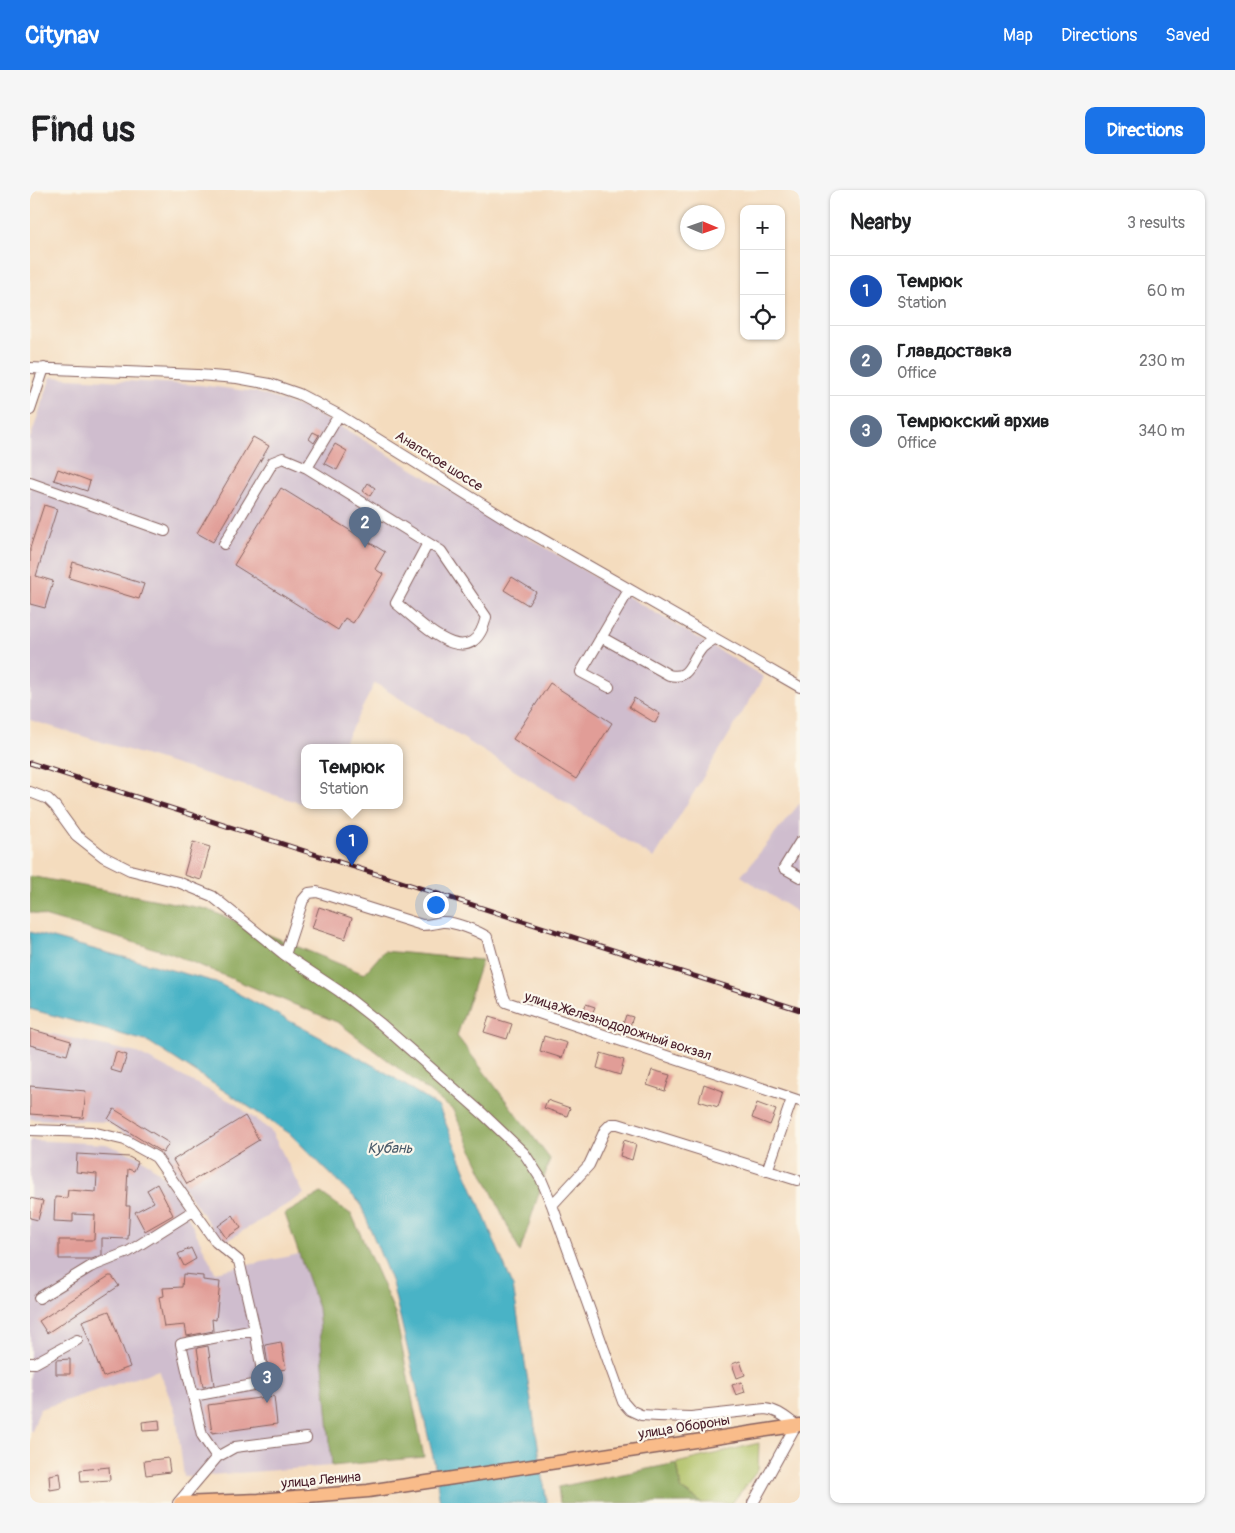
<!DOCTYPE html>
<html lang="en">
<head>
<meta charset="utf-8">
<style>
  :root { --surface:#fff; --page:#f6f6f6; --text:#202124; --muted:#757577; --line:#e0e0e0; --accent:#1a73e8 }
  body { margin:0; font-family:Pangolin,sans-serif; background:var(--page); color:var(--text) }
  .controls { position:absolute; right:15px; top:15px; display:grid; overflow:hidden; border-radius:10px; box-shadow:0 1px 4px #0004 }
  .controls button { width:45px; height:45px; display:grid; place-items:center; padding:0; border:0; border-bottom:1px solid var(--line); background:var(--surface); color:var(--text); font:25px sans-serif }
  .compass { position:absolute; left:650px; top:15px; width:45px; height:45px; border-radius:50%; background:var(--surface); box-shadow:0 1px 4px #0004; rotate:92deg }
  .you { position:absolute; left:405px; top:714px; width:18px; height:18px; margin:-12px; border:4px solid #fff; border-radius:50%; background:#1a73e8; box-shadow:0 0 0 8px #1a73e833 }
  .badge { display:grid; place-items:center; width:32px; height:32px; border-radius:50%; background:var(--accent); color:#fff; font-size:16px; font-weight:700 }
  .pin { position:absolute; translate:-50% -41px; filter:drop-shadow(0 1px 2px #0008) }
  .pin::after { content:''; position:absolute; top:26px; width:18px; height:15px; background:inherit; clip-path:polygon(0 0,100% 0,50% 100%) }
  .popup { position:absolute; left:271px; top:554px; width:102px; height:65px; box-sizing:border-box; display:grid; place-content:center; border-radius:10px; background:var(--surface); filter:drop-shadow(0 1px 4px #0005); font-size:16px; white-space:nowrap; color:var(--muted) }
  .popup b { font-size:19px; color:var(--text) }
  .popup::after { content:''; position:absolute; left:50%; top:100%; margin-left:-10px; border:10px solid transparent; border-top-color:var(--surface) }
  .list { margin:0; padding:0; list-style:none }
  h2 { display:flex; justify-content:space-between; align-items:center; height:65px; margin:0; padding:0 20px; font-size:21px }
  h2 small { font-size:16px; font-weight:400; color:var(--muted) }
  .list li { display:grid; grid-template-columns:32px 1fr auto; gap:15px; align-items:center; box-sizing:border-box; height:70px; padding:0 20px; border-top:1px solid var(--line) }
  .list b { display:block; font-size:19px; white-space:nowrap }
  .list p { margin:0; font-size:16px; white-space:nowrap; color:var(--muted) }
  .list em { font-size:16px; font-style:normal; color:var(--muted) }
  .icon { flex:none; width:28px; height:28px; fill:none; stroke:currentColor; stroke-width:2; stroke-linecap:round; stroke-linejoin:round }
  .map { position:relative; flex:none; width:770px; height:1313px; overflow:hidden; border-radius:10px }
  header { display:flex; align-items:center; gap:30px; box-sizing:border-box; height:70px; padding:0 25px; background:var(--accent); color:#fff }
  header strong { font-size:24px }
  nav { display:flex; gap:28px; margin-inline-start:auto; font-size:18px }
  .intro { display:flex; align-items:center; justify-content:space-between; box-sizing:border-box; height:120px; padding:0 30px }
  h1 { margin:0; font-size:35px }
  .button { padding:12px 22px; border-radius:10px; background:var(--accent); color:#fff; font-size:18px; font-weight:700 }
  main { display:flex; gap:30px; padding:0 30px }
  aside { flex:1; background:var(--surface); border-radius:10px; box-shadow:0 1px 4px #0004 }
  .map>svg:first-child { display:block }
</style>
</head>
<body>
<header>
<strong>Citynav</strong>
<nav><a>Map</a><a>Directions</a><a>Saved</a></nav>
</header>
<div class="intro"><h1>Find us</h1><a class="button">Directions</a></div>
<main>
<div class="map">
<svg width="770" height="1313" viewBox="0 0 770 1313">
  <rect width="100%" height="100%" fill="#fbf7ec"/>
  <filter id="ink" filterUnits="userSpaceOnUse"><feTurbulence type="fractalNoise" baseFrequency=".02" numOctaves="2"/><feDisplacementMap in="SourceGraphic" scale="10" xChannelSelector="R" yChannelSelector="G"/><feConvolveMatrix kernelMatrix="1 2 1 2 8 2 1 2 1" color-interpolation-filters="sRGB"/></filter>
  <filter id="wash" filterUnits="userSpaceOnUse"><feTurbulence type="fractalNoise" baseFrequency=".0096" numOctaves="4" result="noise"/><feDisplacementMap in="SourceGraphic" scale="20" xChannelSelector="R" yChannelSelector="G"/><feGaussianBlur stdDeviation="1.12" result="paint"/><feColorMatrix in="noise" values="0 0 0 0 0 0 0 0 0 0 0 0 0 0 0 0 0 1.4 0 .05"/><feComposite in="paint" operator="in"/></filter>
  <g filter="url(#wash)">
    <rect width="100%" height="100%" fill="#f4dcbe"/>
    <path fill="#cfbdce" d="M21 187 170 195 225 202 277 219 320 242 734 487 624 668 345 493 312 557H274V614L0 530V249Z
      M770 613V724L711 686Z
      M0 839 107 863 204 913 241 941 274 1004 193 1053 131 966 76 932 0 929Z
      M0 950 76 954 110 967 131 984 147 1004 185 1082 269 1064 288 1118 302 1276 154 1287 146 1224 129 1180 10 1219 2 1241H0Z"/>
    <path fill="#adbf62" stroke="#7c6f46" d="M729 1253 728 1280 702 1313H672L651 1299 647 1273Z"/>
    <path fill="#8aa658" stroke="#6a6242" d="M0 686 176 719 334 784 354 761 452 770 427 846 520 969 490 1062 423 920 309 833 140 763 0 722Z
      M291 1003 322 1025 365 1123 394 1267 302 1276 288 1118 255 1024Z
      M647 1273 651 1299 672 1313H530L528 1297Z"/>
    <path fill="#48b3c6" stroke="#496978" d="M0 742 186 792 352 880 409 917 483 1096 517 1313H410L404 1271 362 1093 330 1013 259 943 119 852 0 819Z"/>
    <g id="blocks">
      <path fill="#e19d97" d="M283 242 289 245 284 253 279 249Z
        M223 247 239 256 183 352 167 343Z
        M305 254 317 261 307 280 294 273Z
        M28 279 60 291 57 301 24 290Z
        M338 293 345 298 340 306 333 301Z
        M251 298 355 362 345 379 353 384 323 433 315 428 308 440 204 375Z
        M14 315 27 319 6 386 23 391 15 418 0 414V358Z
        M43 372 114 394 109 409 39 388Z
        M482 387 506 402 498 415 474 400Z
        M520 493 582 533 546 589 483 549Z
        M604 508 630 524 625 533 599 517Z
        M163 652 180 657 171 690 154 685Z
        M289 717 322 728 315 749 282 738Z
        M556 814 565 817 560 829 552 825Z
        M596 825 603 827 599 839 592 837Z
        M459 827 482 834 477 849 454 842Z
        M0 839 41 851 37 865 0 855Z
        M514 846 537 853 532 868 510 861Z
        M86 862 97 865 91 883 81 880Z
        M571 863 594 870 590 885 567 878Z
        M622 880 640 885 635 901 617 895Z
        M674 894 693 901 688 917 669 911Z
        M0 896 56 901 53 928 0 924Z
        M517 910 540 918 537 926 514 918Z
        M727 913 746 920 740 935 722 928Z
        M84 919 139 953 133 963 78 929Z
        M215 926 229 950 157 994 143 970Z
        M594 950 606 954 602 970 590 966Z
        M47 964 99 967 108 972 104 981 98 979 96 1016H100L98 1049 72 1048V1065L62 1069H29V1050H64L65 1025 43 1024V1032L24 1031 25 1007 37 1008 38 1000 66 1002 67 984 46 982Z
        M127 994 143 1025 115 1041 105 1022 124 1012 117 1000Z
        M0 1008 13 1011 8 1030 0 1028Z
        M203 1025 211 1038 196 1048 188 1036Z
        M161 1058 166 1069 154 1076 148 1064Z
        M153 1084 173 1086V1090L190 1092 186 1130 182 1129 183 1141 157 1146 155 1135 134 1137 129 1107 134 1106 133 1098 152 1097Z
        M79 1086H82L89 1096 17 1143 9 1131Z
        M79 1121 100 1177 73 1187 52 1131Z
        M251 1152 256 1179 239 1182 235 1155Z
        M178 1156 184 1195 173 1197 167 1158Z
        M40 1169V1184H26V1170Z
        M710 1171 715 1185 707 1188 702 1174Z
        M712 1192 715 1202 706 1205 702 1195Z
        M244 1206 247 1234 182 1243 178 1215Z
        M129 1230 130 1240 113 1241 112 1232Z
        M138 1268 140 1282 116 1285 114 1271Z
        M79 1277 80 1290 51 1292 50 1280Z
        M30 1283 32 1298 20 1300 19 1285Z"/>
    </g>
  </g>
  <g filter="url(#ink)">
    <use href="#blocks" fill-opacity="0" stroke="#86615e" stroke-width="1"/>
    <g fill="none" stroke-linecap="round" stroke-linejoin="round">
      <g stroke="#86615e" stroke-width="12">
        <path id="minor" d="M0 178 168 185 207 188 240 194 269 204 309 225 473 327 770 497
          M0 220 14 178
          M277 278 398 353 411 361 456 427C442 487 391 433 366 413L398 353
          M0 293 135 341
          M194 354 243 272 253 268 277 278 309 225
          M571 447 639 485C660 490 660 472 671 459 674 455 680 452 684 449
          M579 497 551 482 599 400
          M0 602 18 609 25 616 46 645 74 667 100 680 148 692 182 706 255 765 309 801 351 834 453 924 494 963 511 989 522 1015 593 1212 600 1220 611 1225 628 1226 661 1227 735 1219C748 1220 756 1228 766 1235L723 1313
          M770 652 754 678 770 687
          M255 765 273 710 279 703 287 702 392 735C400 735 405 733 412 732 423 731 448 741 457 747L473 805 476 812 770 911
          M0 940 62 942 95 950 126 967 186 1052 209 1071 225 1140 234 1193 163 1206
          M737 981 762 909
          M522 1015 559 975 575 940 581 934H588L767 990
          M9 1108 60 1077 98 1062 163 1021
          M0 1173H5L47 1150
          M187 1267 172 1245 151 1154 225 1140
          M148 1313 187 1267 205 1257 276 1248"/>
      </g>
      <g stroke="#86615e" stroke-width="15">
        <path id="major" d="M150 1313 229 1310 338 1301 770 1235"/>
      </g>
      <use href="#minor" stroke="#fff" stroke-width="10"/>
      <use href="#major" stroke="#f9bc8a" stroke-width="12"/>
      <g stroke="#4a1f2b" stroke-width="5">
        <path id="rail" d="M0 573 770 820"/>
      </g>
      <use href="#rail" stroke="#fbf7ec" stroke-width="3" stroke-dasharray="9" stroke-linecap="butt"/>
    </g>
  </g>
  <g text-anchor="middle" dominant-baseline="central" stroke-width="4.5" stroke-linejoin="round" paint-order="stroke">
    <g font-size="14" fill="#4a1f2b" stroke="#fbf7ec">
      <text transform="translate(409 271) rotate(32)">Анапское шоссе</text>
      <text transform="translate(588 836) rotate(18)">улица Железнодорожный вокзал</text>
      <text transform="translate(654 1237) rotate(-9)">улица Обороны</text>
      <text transform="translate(291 1290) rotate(-5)">улица Ленина</text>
    </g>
    <g font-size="15" font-style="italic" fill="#495a69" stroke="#fbf7ec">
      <text x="360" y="958">Кубань</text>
    </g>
  </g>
</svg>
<div class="controls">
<button>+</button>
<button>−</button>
<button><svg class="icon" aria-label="locate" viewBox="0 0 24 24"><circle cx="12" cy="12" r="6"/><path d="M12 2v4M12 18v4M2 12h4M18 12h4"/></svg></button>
</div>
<svg class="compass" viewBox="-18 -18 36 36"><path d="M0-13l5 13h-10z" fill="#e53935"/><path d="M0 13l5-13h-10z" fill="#757577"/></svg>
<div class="you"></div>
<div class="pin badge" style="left:322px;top:676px;background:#1a4fb4">1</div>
<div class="popup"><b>Темрюк</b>Station</div>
<div class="pin badge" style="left:335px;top:358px;background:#5c6f8a">2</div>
<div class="pin badge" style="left:237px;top:1213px;background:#5c6f8a">3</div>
</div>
<aside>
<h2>Nearby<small>3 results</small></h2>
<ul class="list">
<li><span class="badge" style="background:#1a4fb4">1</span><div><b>Темрюк</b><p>Station</p></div><em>60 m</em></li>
<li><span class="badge" style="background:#5c6f8a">2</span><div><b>Главдоставка</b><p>Office</p></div><em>230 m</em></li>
<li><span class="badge" style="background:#5c6f8a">3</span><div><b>Темрюкский архив</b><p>Office</p></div><em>340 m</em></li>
</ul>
</aside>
</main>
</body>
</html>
